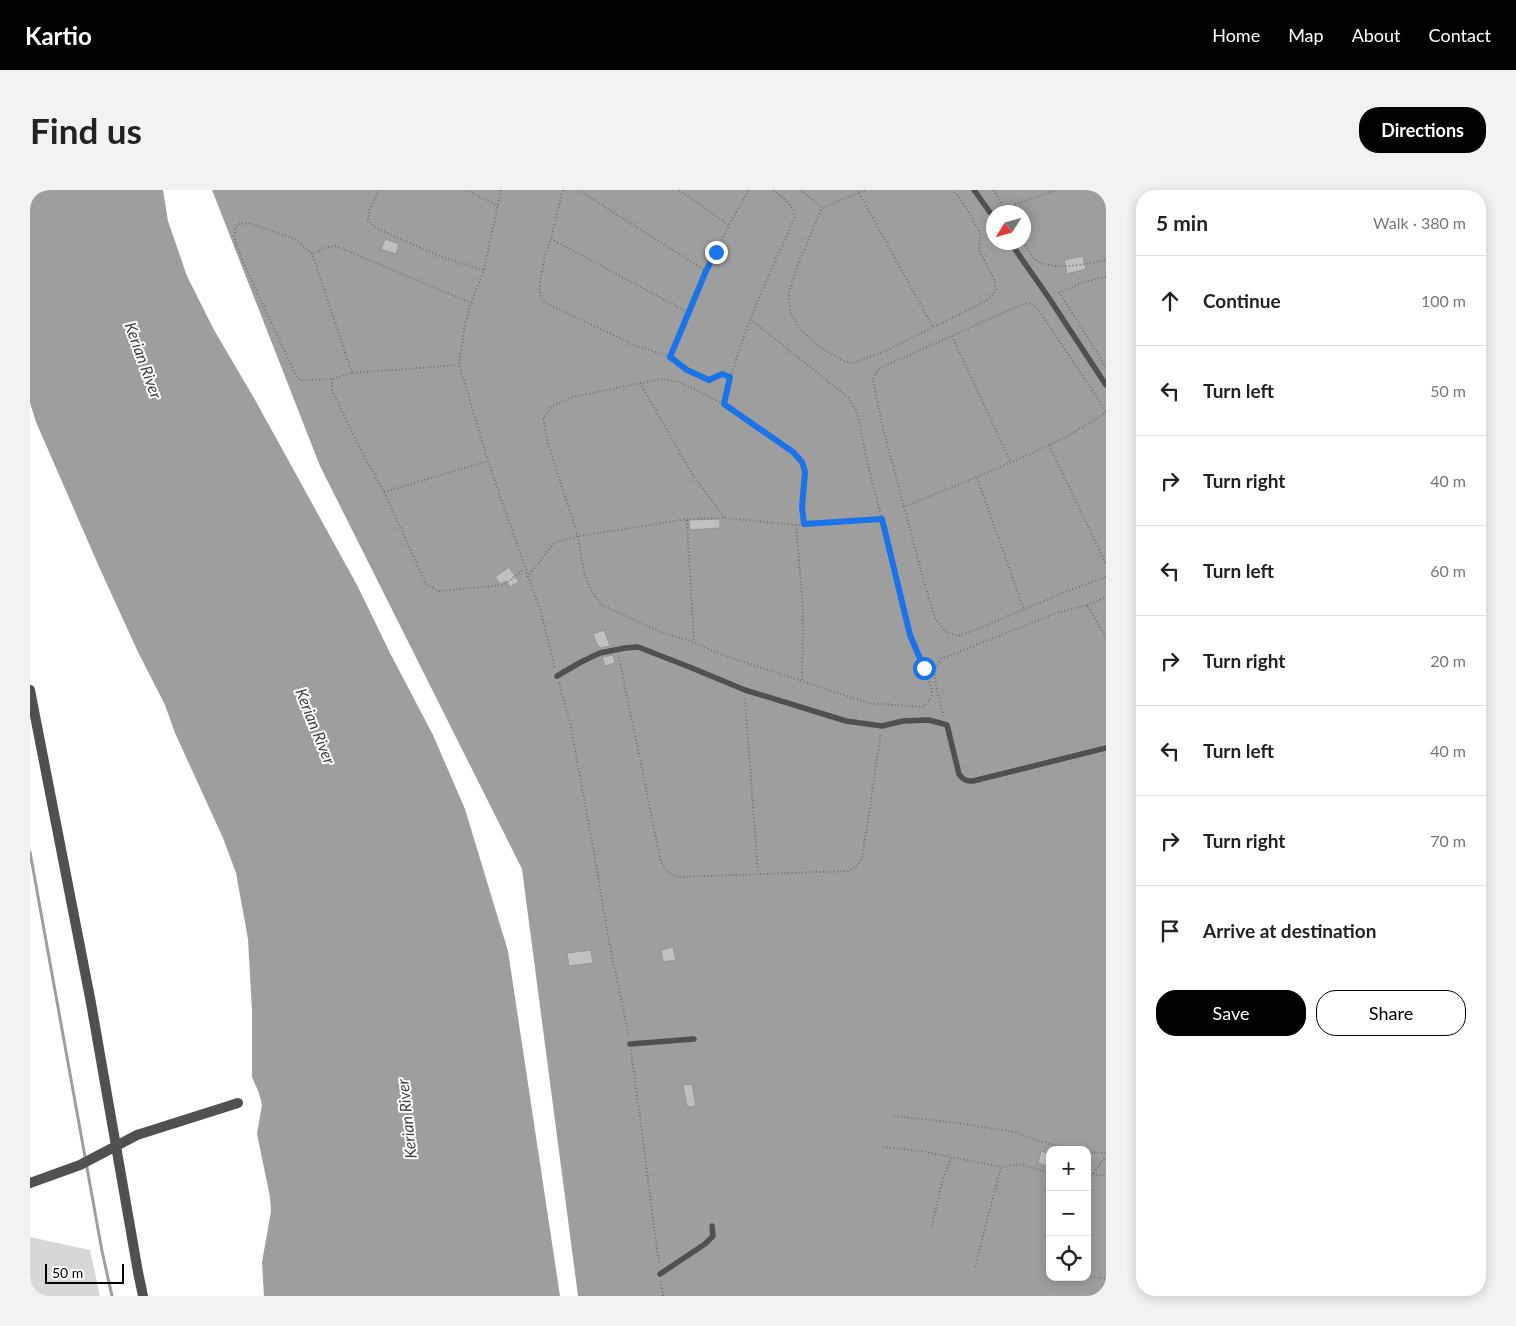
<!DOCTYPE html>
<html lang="en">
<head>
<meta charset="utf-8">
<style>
  :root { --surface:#fff; --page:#f2f2f2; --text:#222; --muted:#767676; --line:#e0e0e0; --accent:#000 }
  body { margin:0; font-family:Lato,sans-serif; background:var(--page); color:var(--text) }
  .controls { position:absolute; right:15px; bottom:15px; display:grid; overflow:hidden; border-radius:10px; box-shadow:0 2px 12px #0003 }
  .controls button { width:45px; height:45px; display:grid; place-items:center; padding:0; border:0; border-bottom:1px solid var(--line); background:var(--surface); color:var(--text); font:25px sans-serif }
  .compass { position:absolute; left:956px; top:15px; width:45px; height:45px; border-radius:50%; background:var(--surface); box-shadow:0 2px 12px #0003; rotate:233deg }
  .scale { position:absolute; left:15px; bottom:12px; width:79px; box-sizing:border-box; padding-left:5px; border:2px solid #000; border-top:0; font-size:14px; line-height:18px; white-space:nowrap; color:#000; -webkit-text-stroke:4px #fff; paint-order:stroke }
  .stop { position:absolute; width:15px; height:15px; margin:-11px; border:4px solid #1a73e8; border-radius:50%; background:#fff }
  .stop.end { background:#1a73e8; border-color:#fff; box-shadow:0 1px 5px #0008 }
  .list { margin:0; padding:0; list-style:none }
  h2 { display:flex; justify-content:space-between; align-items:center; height:65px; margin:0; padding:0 20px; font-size:21px }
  h2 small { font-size:16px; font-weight:400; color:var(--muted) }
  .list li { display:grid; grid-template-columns:32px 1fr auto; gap:15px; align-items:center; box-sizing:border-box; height:90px; padding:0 20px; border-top:1px solid var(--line) }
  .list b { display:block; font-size:19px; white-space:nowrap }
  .list em { font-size:16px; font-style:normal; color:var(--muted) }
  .actions { display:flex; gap:10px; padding:15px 20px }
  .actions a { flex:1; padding:11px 0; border:1px solid var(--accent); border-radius:20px; text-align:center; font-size:18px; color:var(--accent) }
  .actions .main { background:var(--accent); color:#fff }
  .icon { flex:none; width:28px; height:28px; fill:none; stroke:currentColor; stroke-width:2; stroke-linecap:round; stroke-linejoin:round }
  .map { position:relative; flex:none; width:1076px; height:1106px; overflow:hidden; border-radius:20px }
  header { display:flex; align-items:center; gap:30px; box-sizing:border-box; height:70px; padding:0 25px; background:var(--accent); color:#fff }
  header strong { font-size:24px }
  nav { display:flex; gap:28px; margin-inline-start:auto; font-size:18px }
  .intro { display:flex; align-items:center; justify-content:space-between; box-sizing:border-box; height:120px; padding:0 30px }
  h1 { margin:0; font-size:35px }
  .button { padding:12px 22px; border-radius:20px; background:var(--accent); color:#fff; font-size:18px; font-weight:700 }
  main { display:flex; gap:30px; padding:0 30px }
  aside { flex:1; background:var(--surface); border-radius:20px; box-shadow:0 2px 12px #0003 }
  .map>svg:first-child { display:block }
</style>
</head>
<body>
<header>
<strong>Kartio</strong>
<nav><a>Home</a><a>Map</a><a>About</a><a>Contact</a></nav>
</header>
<div class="intro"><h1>Find us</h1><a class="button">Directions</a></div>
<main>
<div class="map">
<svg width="1076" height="1106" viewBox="0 0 1076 1106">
  <rect width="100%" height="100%" fill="#fff"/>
  <path fill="#d7d7d7" d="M0 1047 60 1060 70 1106H0Z"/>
  <path fill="#9e9e9e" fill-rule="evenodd" d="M0 0H133L138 31 157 86 184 140 224 208 327 395 361 465 403 545 435 619 478 761 530 1106H234L232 1072 241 1021 240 1007 227 944 232 915 229 903 222 887V821L218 749 206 683 193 648 145 543 135 515 108 462 70 379 6 232 0 213Z
    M182 0H1076V1106H548L492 679 290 276ZM964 22H994V52H964ZM1020 960H1057V1087H1020Z"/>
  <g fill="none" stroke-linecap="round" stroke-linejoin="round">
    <path stroke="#9e9e9e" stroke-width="3" d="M0 662 72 1061 82 1106"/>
  </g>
  <path fill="#c0c0c0" stroke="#949494" d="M355 49 369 54 366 64 351 59Z
    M1053 66 1056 79 1037 84 1034 70Z
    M690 329V338L660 340 659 330Z
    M479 377 489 392 480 397 476 391 470 394 465 387Z
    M574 440 580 456 570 458 569 456 568 457 563 444Z
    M583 465 585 473 575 476 572 467Z
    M643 757 646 770 633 772 631 760Z
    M561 760 563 773 539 776 537 763Z
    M662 894 666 916 657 917 653 895Z
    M1011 961 1020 964V977L1008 973Z"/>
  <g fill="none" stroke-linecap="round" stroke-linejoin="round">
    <path stroke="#727272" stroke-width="2" stroke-dasharray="1 2.5" stroke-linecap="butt" d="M349 0 339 21 338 30 346 38 414 68 454 80
      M436 0 468 16
      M471 0 454 80 441 113 434 139 429 174 458 271 511 423 525 478
      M533 0 521 49 515 65 510 89V105L514 112 604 155 640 167 676 81 699 35 719 0
      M548 0 676 81
      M649 0 699 35
      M771 0 792 18
      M835 0 792 18 767 77 759 102 760 122 771 140 790 157 813 171 823 173 853 162 956 111 964 104 966 98 964 89 949 60 950 43 936 17 923 0
      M964 0 977 22
      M829 3 903 137
      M975 18 1026 0
      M521 49 659 123
      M994 52C997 57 1001 67 1007 71 1024 81 1057 74 1076 70
      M282 64 297 57 306 56 441 113
      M1029 102 1076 177
      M1029 103 1053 92 1076 87
      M922 146 981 273
      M640 167 657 180 679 191 692 184 700 187
      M322 183 282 64 265 49 219 33 208 34 205 38 204 47 213 72 267 188 272 190 302 189 322 183 428 175
      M302 189V201L335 268 354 302 396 394 409 401 474 395 494 379
      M610 193 664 287 695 328
      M694 214C708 149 737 90 764 29 767 16 752 8 743 0
      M1076 221 1008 119 1001 113 993 114 850 178 845 184 843 191 853 238 894 392 905 428 915 441 927 446 946 440 1037 401 1076 387
      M1019 255 1076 374
      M947 288 994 420
      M354 302 458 271
      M873 317C916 300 959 282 1002 263 1027 251 1054 239 1076 222
      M657 330 664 452
      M774 334 772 317 775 282 772 272 763 262 694 214 649 192 631 189 542 207 521 217 513 229 519 257 548 346 554 383 562 402 572 415 633 443 664 452 687 463 838 513 891 517C900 513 901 509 902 500L880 445 852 329
      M766 335 773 417 772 491
      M497 387 524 353 548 346 576 342 657 329 695 328 766 335 852 329 837 272 828 224 819 208 720 129
      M1057 415 1076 407
      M589 467 631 672 637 681 646 687 818 681 827 676 832 669 851 543
      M529 493 540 533 563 656 579 752 599 846
      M715 509 728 683
      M914 526 907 500 904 482 911 469 1029 422 1057 415 1076 447
      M601 860 629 1074
      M864 926 927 933 985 942 1006 950 1042 960
      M853 957 891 961 922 967
      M1057 962 1076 963
      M1063 984 1076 986
      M1057 985 1063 984 1076 966
      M902 1036 913 988 922 967 971 977
      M1020 1060V1066
      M945 1077 971 977 989 974 1020 983
      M1057 1085 1076 1089
      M631 1091 633 1106"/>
    <path stroke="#505050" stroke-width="5.5" d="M944 0 964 28
      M980 52 1019 108 1076 195
      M527 486 551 472 570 463 595 458 608 457 657 476 715 500 816 531 852 536 873 531 899 530 917 535 929 584C933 590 936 591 943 591L1076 558
      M600 854 664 849
      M630 1084 675 1054 683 1046 682 1036"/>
    <path stroke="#505050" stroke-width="10" d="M0 500 61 813 108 1082 113 1106
      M0 993 50 975 107 945 208 913"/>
  </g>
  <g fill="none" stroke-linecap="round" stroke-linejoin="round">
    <path stroke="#1a73e8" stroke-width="6" d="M686 62 676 81 640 167 657 180 679 190 692 184 700 187 694 214 763 262 772 272 775 282 772 317 774 334 852 329 880 445 894 478"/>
  </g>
  <g text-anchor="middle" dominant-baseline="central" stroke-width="4" stroke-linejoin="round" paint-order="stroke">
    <g font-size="16" font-style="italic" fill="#3f3f3f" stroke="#fff">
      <text transform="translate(114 170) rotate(70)">Kerian River</text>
      <text transform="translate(286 536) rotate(68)">Kerian River</text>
      <text transform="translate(376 929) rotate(-96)">Kerian River</text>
    </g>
  </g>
</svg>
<div class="controls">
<button>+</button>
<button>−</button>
<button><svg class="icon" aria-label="locate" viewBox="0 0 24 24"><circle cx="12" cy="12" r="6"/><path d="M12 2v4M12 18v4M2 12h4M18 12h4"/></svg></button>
</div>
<svg class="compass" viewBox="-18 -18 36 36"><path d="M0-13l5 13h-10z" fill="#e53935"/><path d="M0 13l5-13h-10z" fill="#767676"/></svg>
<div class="scale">50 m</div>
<div class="stop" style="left:894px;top:478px"></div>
<div class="stop end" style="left:686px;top:62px"></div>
</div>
<aside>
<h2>5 min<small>Walk · 380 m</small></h2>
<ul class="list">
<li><svg class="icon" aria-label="ahead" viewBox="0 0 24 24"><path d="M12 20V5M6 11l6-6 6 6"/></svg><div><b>Continue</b></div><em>100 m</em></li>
<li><svg class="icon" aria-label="left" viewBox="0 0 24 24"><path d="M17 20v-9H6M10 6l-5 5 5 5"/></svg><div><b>Turn left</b></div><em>50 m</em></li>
<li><svg class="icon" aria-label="right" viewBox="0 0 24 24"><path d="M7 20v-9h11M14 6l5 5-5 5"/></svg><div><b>Turn right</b></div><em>40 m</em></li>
<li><svg class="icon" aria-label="left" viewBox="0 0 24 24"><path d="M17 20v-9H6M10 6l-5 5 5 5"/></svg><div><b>Turn left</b></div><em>60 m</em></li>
<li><svg class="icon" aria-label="right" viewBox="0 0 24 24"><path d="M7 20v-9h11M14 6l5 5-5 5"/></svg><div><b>Turn right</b></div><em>20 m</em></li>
<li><svg class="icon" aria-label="left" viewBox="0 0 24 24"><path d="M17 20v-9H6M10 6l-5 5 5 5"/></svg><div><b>Turn left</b></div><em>40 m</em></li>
<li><svg class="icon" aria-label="right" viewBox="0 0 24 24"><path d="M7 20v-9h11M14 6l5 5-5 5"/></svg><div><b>Turn right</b></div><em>70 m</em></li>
<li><svg class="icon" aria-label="arrive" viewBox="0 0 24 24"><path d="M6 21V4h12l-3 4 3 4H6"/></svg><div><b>Arrive at destination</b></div></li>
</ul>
<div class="actions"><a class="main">Save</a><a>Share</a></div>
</aside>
</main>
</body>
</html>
